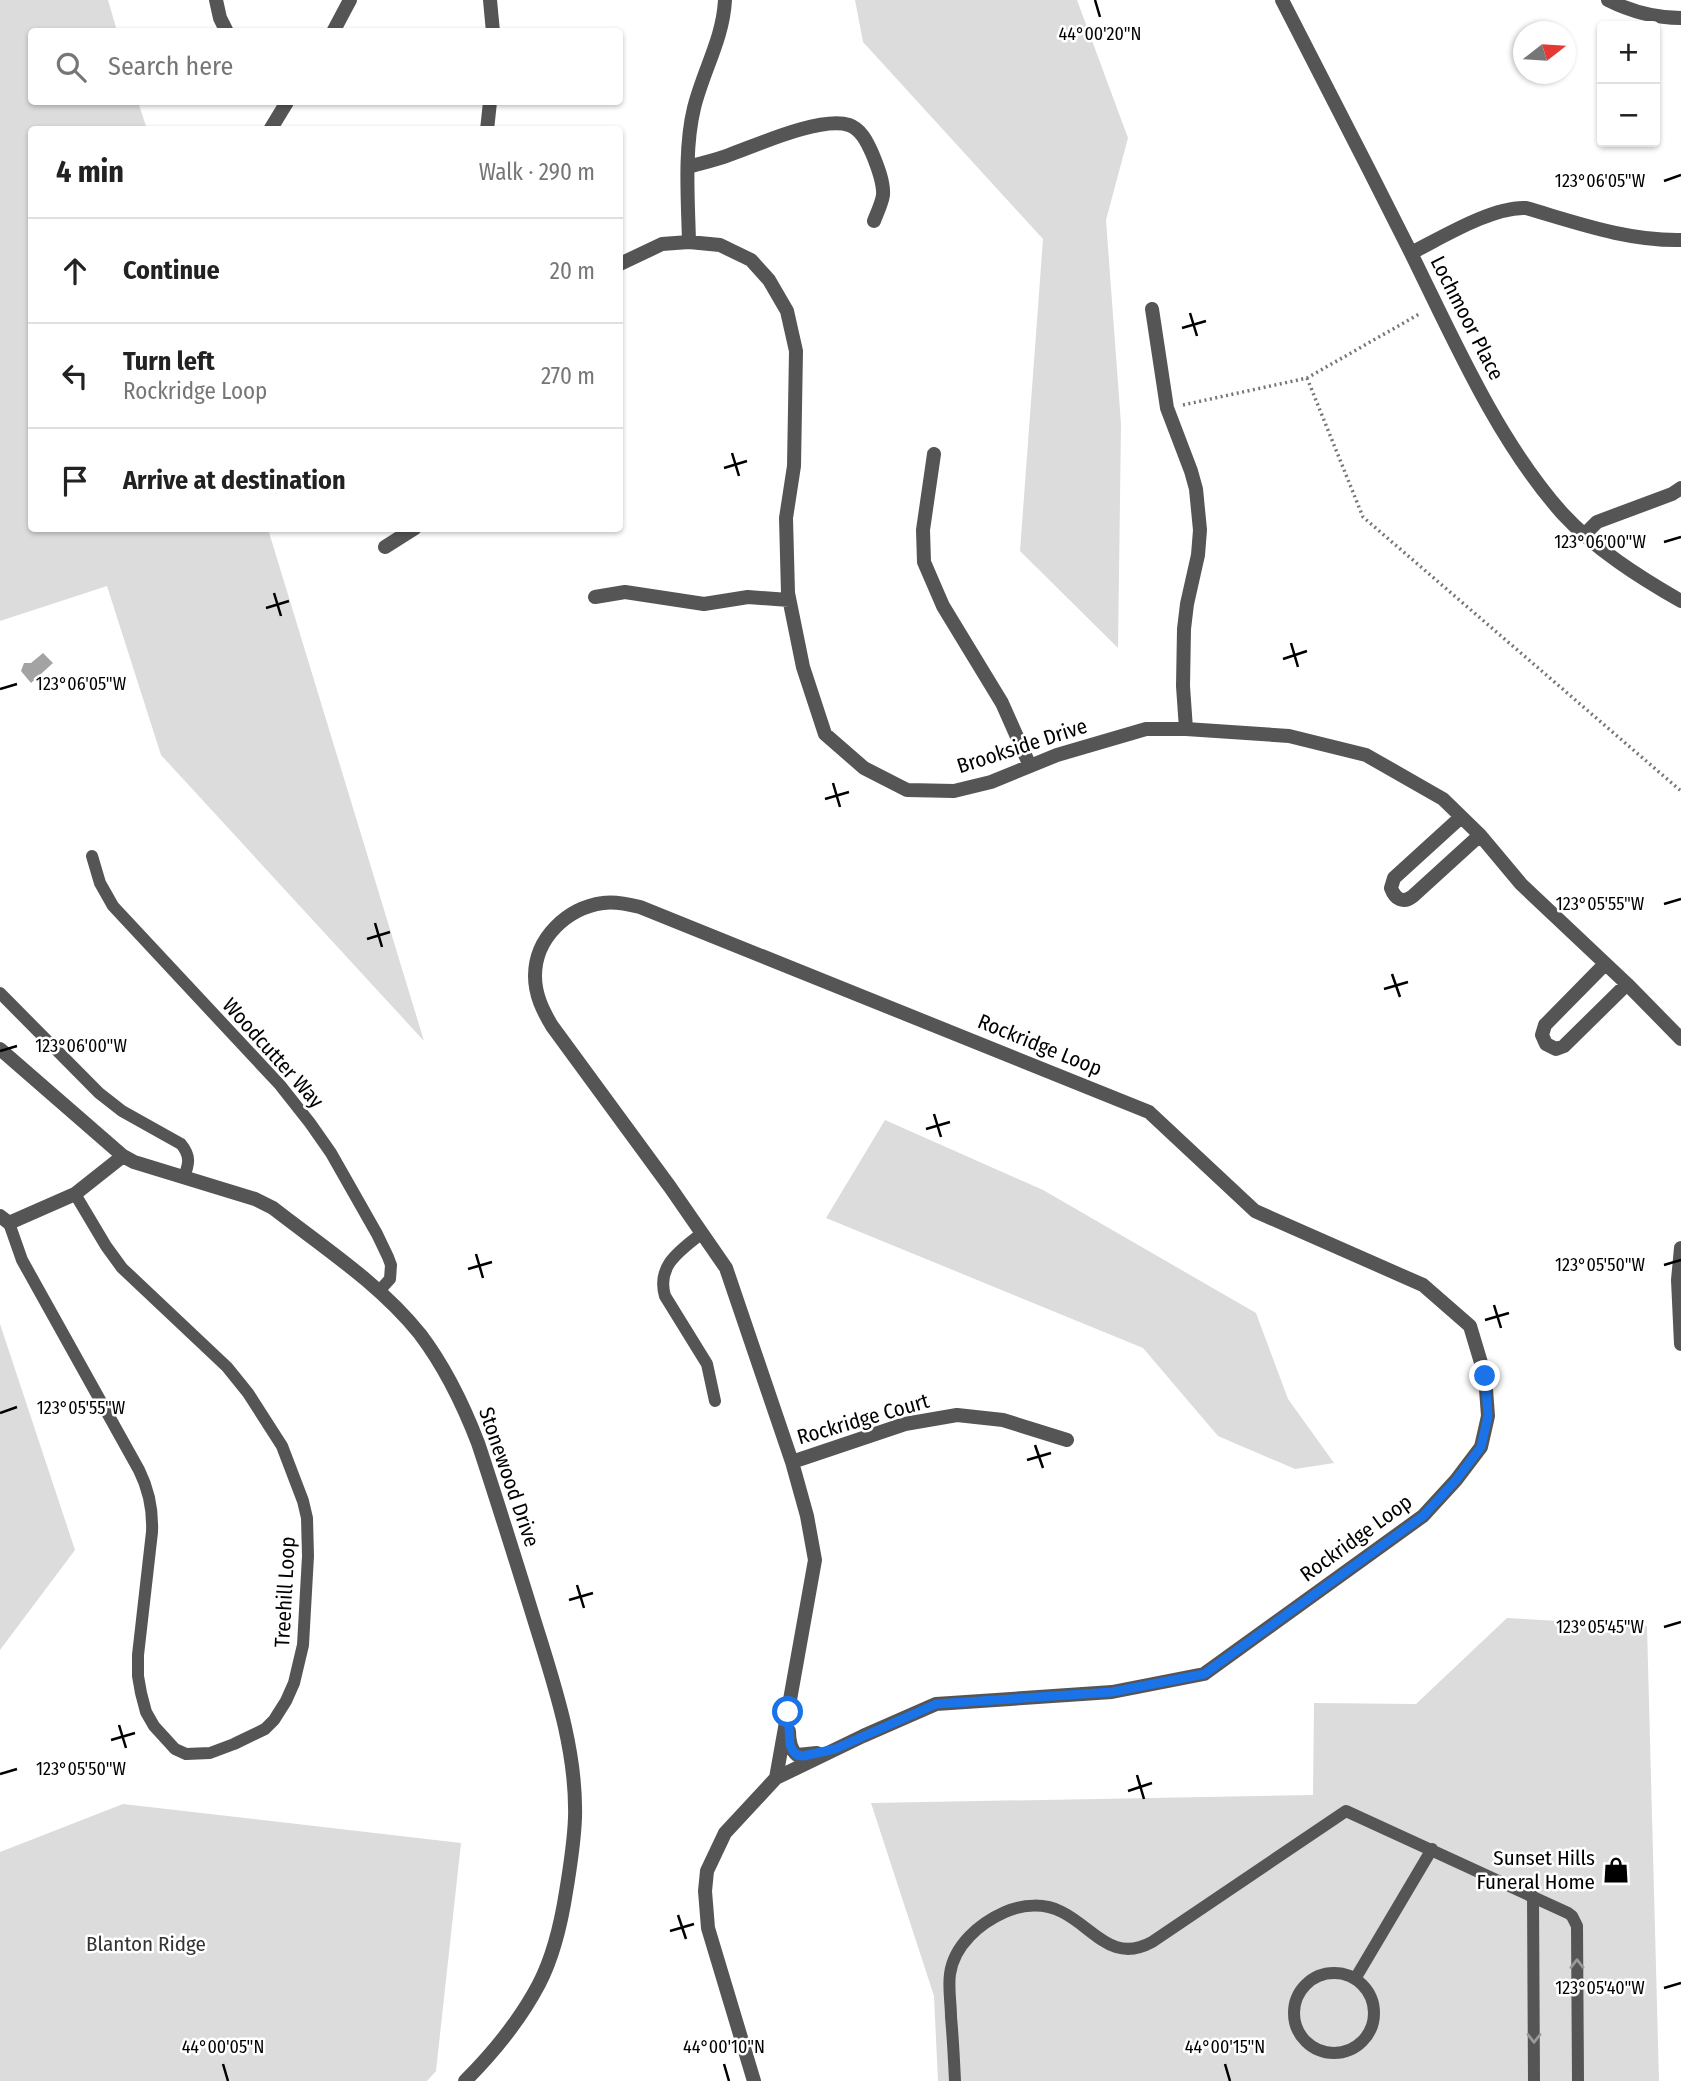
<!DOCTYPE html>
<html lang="en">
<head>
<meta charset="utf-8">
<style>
  :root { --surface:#fff; --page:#f6f6f6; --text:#222; --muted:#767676; --line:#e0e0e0 }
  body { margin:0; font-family:"Fira Sans Condensed",sans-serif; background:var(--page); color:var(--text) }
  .controls { position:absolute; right:21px; top:21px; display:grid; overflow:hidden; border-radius:7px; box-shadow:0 2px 5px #0004 }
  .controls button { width:63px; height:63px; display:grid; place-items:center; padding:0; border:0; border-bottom:2px solid var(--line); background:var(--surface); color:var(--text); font:35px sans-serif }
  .compass { position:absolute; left:1513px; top:21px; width:63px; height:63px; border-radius:50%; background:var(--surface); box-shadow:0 2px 5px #0004; rotate:73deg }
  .stop { position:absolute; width:21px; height:21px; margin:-16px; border:5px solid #1a73e8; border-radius:50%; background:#fff }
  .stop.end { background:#1a73e8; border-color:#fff; box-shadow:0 2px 7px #0008 }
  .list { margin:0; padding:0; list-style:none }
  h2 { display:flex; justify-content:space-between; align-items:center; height:91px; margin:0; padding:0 28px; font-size:30px }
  h2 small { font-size:23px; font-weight:400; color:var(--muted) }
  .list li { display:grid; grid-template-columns:46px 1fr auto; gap:21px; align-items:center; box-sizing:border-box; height:105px; padding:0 28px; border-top:2px solid var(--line) }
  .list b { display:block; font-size:26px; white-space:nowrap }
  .list p { margin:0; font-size:23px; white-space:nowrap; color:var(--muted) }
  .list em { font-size:23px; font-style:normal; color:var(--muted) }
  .icon { flex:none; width:38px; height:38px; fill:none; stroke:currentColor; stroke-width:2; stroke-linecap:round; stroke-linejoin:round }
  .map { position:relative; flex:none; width:1681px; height:2081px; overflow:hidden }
  .search { position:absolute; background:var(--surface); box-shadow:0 2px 5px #0004; left:28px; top:28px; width:595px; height:77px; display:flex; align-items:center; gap:18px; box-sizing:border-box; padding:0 24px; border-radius:7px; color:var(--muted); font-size:26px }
  .panel { position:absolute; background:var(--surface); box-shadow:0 2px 5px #0004; left:28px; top:126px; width:595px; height:406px; border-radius:7px }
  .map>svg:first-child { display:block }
</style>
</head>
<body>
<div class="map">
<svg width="1681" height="2081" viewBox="0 0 1681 2081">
  <rect width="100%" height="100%" fill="#fff"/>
  <path fill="#dcdcdc" d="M0 0H108L117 31 32 32V102H138L147 129 32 130V528L268 529 424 1041 161 755 107 586 0 621Z
    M855 0H1077L1128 138 1106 220 1121 424 1118 648 1020 551 1043 239 863 42Z
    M885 1120 1043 1190 1256 1313 1288 1399 1334 1463 1295 1469 1218 1436 1143 1348 826 1218Z
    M0 1324 75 1550 0 1650Z
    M1507 1618 1647 1626 1659 2081H938L934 1996 871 1803 1313 1795 1314 1703 1416 1704Z
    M123 1804 461 1843 436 2071 427 2081H0V1852Z"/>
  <path fill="#a3a3a3" d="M43 653 53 663 31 683 21 671 24 663H31Z"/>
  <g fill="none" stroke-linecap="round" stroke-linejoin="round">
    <path stroke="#777" stroke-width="3.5" stroke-dasharray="2 3.5" stroke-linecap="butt" d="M1307 378 1363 517 1681 791
      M1183 405 1307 378 1421 313"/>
    <path stroke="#555" stroke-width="12" d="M92 856 100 883 113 906 280 1085 310 1123 331 1153 377 1234 388 1257 391 1265 390 1279 379 1291
      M0 993 99 1093 122 1111 181 1144C191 1156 189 1164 184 1177
      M9 1223 22 1260 139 1470C149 1490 153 1510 152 1532L138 1655V1676L141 1693 146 1712 154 1726 175 1749 186 1754 210 1753 234 1744 265 1729 274 1720 286 1701 294 1683 303 1645 308 1556 307 1518 303 1501 282 1446 248 1393 227 1367 122 1268 106 1246 75 1194
      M702 1233C681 1250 656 1265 665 1296L707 1364 715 1401
      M1533 1896 1534 2081
      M1294 2013a40 40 0 1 1 80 0a40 40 0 1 1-80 0Z
      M1355 1979 1432 1849
      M955 2081C954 2060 953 2038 951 2017 951 2003 948 1988 950 1974 954 1945 980 1923 1005 1912 1023 1904 1045 1903 1062 1912 1094 1928 1112 1964 1152 1942L1346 1811 1568 1913 1572 1916 1577 1926 1578 2081"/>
    <path stroke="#555" stroke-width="14" d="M216 0 220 18 227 32
      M490 0 493 32
      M1282 0C1325 84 1368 167 1410 251 1453 338 1497 440 1562 513 1595 549 1639 577 1681 601
      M1608 0C1632 12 1654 18 1681 18
      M333 32 350 0
      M270 130 287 102
      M487 130 490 102
      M688 167C702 163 716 160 729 155 757 145 821 116 849 125 861 129 867 142 872 153 877 165 884 182 883 195 882 203 877 213 874 221
      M689 242C688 200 684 149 694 108 703 71 723 39 725 0
      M1411 253C1441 238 1493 206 1526 208 1578 223 1627 241 1681 240
      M620 264 662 244 689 242 720 245 751 260 769 280 787 311 796 351 794 466 786 518 788 593 803 667 825 734 864 768 907 790 954 791 991 782 1057 755 1146 729H1186L1289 736 1366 755 1443 799 1480 835 1521 884 1627 984 1681 1039
      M1152 309 1167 408 1191 471 1196 489 1200 530 1198 555 1187 604 1184 629 1183 686 1186 729
      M934 454 923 530 924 562 943 606 1002 703 1030 766
      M1585 534 1597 522 1672 494 1681 488
      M385 547 415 528
      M595 597 625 592 704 604 748 597 789 600
      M1461 817 1394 878 1391 888C1395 899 1403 904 1413 896L1480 835
      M1605 964 1545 1025 1542 1035 1546 1044 1556 1049 1564 1046 1627 984
      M0 1049 123 1156 134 1162 255 1199 273 1208C323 1247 380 1284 420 1334 445 1367 463 1404 478 1443 497 1500 515 1558 533 1616 553 1681 577 1749 575 1818 574 1843 570 1868 566 1892 561 1924 554 1955 539 1984 520 2020 494 2052 465 2081
      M0 1216 9 1223 75 1194 123 1156
      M1681 1248 1678 1280 1681 1344
      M792 1462 905 1424 957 1415 1003 1420 1067 1440
      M789 1731C789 1740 790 1749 797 1755L817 1753
      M754 2081 708 1928 705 1891 707 1871 725 1833 776 1778 863 1736 936 1704 1112 1692 1204 1674 1423 1516 1456 1480 1481 1447 1488 1416 1485 1376 1470 1326 1423 1285 1255 1211 1149 1112 640 907C628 904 615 901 603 903 567 908 535 938 535 976 535 995 543 1011 552 1026L670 1187 726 1268 792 1462 807 1516 815 1560 776 1778"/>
  </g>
  <defs><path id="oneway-chevron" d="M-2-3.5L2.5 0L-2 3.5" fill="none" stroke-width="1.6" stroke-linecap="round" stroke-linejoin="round" transform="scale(1.75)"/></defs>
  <g stroke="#999">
    <use href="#oneway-chevron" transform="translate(1577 1964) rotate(-90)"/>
    <use href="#oneway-chevron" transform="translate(1534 2038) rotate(90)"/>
  </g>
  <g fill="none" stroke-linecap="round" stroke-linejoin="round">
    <path stroke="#1a73e8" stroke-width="9" d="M788 1712 790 1745 793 1751 797 1755 803 1756 835 1749 936 1704 1112 1692 1204 1674 1423 1516 1456 1480 1481 1447 1488 1416 1485 1376"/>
  </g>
  <path fill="none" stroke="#000" stroke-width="2.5" d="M1095 0 1100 17M1664 181 1681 175M1190 313 1197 336M1182 328 1206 321M732 453 739 476M724 468 747 461M1664 542 1681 537M274 593 281 616M266 608 289 601M1291 643 1298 667M1283 659 1307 651M0 689 17 684M833 783 840 807M825 799 849 792M1664 904 1681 899M375 923 382 947M367 939 390 932M1392 974 1400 997M1384 989 1408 982M0 1051 17 1046M934 1114 941 1137M926 1129 950 1122M476 1254 483 1278M1664 1265 1681 1260M468 1269 492 1262M1494 1305 1501 1328M1485 1320 1509 1313M0 1413 17 1407M1035 1445 1043 1468M1027 1460 1051 1453M577 1585 584 1608M569 1600 593 1593M1664 1627 1681 1622M119 1725 126 1748M111 1740 135 1733M0 1774 17 1769M1137 1775 1144 1799M1128 1791 1152 1783M678 1915 686 1939M670 1931 694 1924M1664 1988 1681 1983M223 2064 228 2081M724 2064 729 2081M1225 2064 1230 2081"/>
  <defs>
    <g id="shop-bare" transform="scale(2.1)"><path d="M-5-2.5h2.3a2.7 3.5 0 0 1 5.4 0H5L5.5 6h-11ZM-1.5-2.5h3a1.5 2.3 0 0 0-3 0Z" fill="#000" stroke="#fff" stroke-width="2.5" paint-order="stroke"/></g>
  </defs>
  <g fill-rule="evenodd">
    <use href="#shop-bare" x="1616" y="1870"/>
  </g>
  <g text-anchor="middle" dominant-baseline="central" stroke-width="5" stroke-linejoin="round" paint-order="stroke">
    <g font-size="21" fill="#000" stroke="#fff">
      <text transform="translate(1467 318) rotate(63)">Lochmoor Place</text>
      <text transform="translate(1022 746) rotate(-18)">Brookside Drive</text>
      <text transform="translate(1040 1045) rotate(22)">Rockridge Loop</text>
      <text transform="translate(273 1053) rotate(48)">Woodcutter Way</text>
      <text transform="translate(863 1419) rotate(-16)">Rockridge Court</text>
      <text transform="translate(509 1477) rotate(71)">Stonewood Drive</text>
      <text transform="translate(1356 1538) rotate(-36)">Rockridge Loop</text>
      <text transform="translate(285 1592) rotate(-87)">Treehill Loop</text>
    </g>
    <g font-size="21" fill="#000" stroke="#fff" text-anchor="end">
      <text x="1595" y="1858">Sunset Hills<tspan x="1595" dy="24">Funeral Home</tspan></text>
    </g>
    <g font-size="21" fill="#333" stroke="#fff">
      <text x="146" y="1944">Blanton Ridge</text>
    </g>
  </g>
  <g font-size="18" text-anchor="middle" fill="#000" stroke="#fff" stroke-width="5" stroke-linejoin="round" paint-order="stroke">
    <text x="1100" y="40">44°00'20"N</text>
    <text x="1600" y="187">123°06'05"W</text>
    <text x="1600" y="548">123°06'00"W</text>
    <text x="81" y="690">123°06'05"W</text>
    <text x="1600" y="910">123°05'55"W</text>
    <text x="81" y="1052">123°06'00"W</text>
    <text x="1600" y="1271">123°05'50"W</text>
    <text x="81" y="1414">123°05'55"W</text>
    <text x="1600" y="1633">123°05'45"W</text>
    <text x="81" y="1775">123°05'50"W</text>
    <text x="1600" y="1994">123°05'40"W</text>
    <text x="223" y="2053">44°00'05"N</text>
    <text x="724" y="2053">44°00'10"N</text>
    <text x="1225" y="2053">44°00'15"N</text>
  </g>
</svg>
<div class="controls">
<button>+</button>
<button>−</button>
</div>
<svg class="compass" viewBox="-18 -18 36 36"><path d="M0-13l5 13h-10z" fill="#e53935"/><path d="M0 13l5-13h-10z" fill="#767676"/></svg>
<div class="stop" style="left:788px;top:1712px"></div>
<div class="stop end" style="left:1485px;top:1376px"></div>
<div class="search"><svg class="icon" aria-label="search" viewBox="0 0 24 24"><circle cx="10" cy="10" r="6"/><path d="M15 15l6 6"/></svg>Search here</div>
<section class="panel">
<h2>4 min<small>Walk · 290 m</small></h2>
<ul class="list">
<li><svg class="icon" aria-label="ahead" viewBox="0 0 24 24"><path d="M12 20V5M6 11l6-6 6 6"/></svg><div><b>Continue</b></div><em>20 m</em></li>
<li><svg class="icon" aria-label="left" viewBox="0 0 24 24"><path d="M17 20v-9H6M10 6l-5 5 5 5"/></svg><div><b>Turn left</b><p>Rockridge Loop</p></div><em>270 m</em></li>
<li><svg class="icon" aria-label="arrive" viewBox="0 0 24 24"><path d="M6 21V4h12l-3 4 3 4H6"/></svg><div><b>Arrive at destination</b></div></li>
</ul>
</section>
</div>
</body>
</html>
